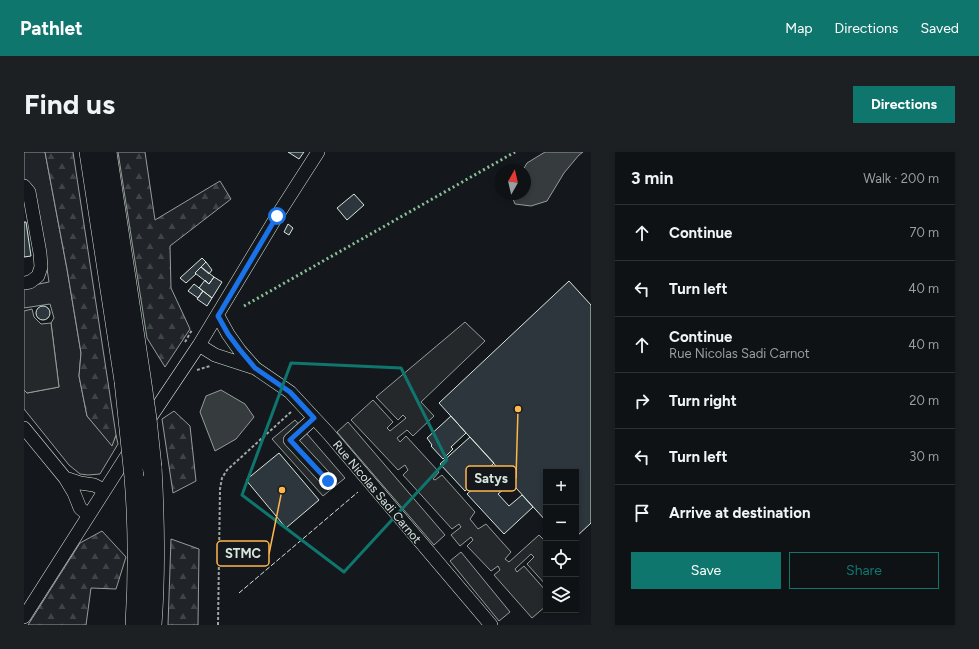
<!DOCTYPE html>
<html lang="en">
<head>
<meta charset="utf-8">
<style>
  :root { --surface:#0f1215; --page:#1d2022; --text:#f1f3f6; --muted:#9b9ea0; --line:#2f3234; --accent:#0f766e }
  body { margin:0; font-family:Figtree,sans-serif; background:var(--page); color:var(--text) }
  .controls { position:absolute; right:12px; bottom:12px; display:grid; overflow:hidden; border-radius:0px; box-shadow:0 2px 6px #0003 }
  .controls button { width:36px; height:36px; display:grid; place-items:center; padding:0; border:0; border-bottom:1px solid var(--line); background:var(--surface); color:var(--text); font:20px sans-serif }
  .compass { position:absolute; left:471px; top:12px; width:36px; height:36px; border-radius:50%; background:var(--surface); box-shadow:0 2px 6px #0003; rotate:8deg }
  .stop { position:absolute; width:12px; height:12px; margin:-9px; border:3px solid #1a73e8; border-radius:50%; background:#fff }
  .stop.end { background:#1a73e8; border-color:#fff; box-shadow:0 1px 4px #0008 }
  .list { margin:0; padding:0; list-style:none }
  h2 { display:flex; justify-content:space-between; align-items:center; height:52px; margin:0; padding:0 16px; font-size:17px }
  h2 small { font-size:13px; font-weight:400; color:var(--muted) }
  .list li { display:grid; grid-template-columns:26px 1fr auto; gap:12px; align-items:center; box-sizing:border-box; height:56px; padding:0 16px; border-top:1px solid var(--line) }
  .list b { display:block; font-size:15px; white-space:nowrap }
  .list p { margin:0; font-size:13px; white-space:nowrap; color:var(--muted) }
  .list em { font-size:13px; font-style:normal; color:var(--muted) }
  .actions { display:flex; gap:8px; padding:12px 16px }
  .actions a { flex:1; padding:9px 0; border:1px solid var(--accent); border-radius:0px; text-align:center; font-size:14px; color:var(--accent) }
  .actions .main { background:var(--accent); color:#fff }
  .icon { flex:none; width:22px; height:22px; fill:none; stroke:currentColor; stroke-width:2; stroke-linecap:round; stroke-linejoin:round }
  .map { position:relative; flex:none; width:567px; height:473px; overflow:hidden; border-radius:0px }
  header { display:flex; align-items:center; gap:24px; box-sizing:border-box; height:56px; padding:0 20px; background:var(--accent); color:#fff }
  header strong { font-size:19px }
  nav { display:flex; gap:22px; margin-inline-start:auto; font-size:14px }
  .intro { display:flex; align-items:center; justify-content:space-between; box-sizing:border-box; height:96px; padding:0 24px }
  h1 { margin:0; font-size:28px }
  .button { padding:10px 18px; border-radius:0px; background:var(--accent); color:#fff; font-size:14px; font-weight:700 }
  main { display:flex; gap:24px; padding:0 24px }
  aside { flex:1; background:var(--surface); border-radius:0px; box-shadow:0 2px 6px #0003 }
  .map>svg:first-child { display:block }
</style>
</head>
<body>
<header>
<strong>Pathlet</strong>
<nav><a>Map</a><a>Directions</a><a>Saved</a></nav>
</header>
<div class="intro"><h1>Find us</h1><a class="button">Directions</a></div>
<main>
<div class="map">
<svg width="567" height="473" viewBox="0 0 567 473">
  <defs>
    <pattern id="forest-firs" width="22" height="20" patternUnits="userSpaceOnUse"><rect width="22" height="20" fill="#202428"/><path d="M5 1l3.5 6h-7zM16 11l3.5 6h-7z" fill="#404447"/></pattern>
  </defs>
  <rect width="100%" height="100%" fill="#14181c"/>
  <path fill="#202428" stroke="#939e99" d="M0 0H21L43 117 57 201 55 224 63 264 88 293 92 283 94 292 76 322 64 323 56 322 45 313 0 257V238L3 241 35 235 27 171 30 166 26 152 0 156V135L25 130 11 39 0 29Z"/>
  <path fill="url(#forest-firs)" stroke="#939e99" d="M21 0H49L92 283 88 294 63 264 55 224 57 201 43 117Z
    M94 0H121L131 68 196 29 207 47 146 94 147 136 166 177 141 215 123 186Z
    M150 259 166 274 172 329 149 341 138 267Z
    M78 379 102 405 92 437 67 436 62 473H4L56 391Z
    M147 387 175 397 174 473H144Z"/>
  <path fill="#24282b" stroke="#939e99" d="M8 157 10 165 17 172 27 171 35 235 3 241 0 238V159Z
    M441 170 461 189 397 250 410 264 389 284 383 278 373 286 376 290 382 284 415 320 409 327 411 328 418 323 451 360 446 367 454 377 462 372 487 400 481 407 485 410 515 383 522 390V433L503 412 510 405 507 402 491 417 493 420 500 414 522 439V454L508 466 470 423 476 418 474 414 467 419 443 394 449 388 447 385 436 394 427 383 437 375 435 372 428 377 379 323 384 318 381 313 374 318 327 268 349 248 369 270 363 276 366 279 382 266 379 263 374 268 352 245Z
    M271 268 321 326 299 344 248 287Z
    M324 270 421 383 410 393 313 280Z
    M437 400 486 460 475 469 426 409Z"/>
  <path fill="#363b3e" stroke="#939e99" d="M521 0H559L555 3 540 21 523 49 507 54 491 52 487 42H501V18H499L503 11Z
    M197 238 221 252 230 265 212 287 191 299 176 260 182 244Z"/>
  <path fill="#2c363c" stroke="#d8e6dc" d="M264 0H280L275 7Z
    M330 42 340 53 323 68 313 56Z
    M0 70H2L7 104 0 105Z
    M264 72 269 76 265 83 260 80Z
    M178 106 182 110 171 121 172 122 162 131 156 126Z
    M182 110 188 118 185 122 177 115Z
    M177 115 190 125 185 132 171 121Z
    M190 125 198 130 188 146 175 136 181 128 185 132Z
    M545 129 567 153V371L552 385V320H522V369L415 251Z
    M170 132 179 139 174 146 164 139Z
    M179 139 188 146 183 154 173 147Z
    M12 161a7 7 0 1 1 14 0a7 7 0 1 1-14 0Z
    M427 264 442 281 427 295 429 297 419 307 407 294 408 293 403 286Z
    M446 285 470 311 441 339 416 312Z
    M255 301 295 348 262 376 222 328Z
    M473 315 487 331 474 342 485 354 498 343 509 355 480 382 443 342Z"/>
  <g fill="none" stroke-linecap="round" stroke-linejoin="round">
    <g stroke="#d8e6dc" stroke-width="14">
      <path id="minor" d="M0 34 5 40 16 101 17 115 14 124 6 130 0 131
        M194 164 204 182 216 199 231 216 266 240 305 282 467 473
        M175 193 191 203 231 216
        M290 266 266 288 304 329
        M122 272 175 193 253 64 294 0
        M0 276 41 326 50 341 56 356 64 363
        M41 326 56 331 70 333 80 338
        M0 465 109 294"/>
    </g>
    <g stroke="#d8e6dc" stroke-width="20">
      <path id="highway" d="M65 0 100 229
        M83 0 117 225
        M128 315C131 368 132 420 128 473
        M110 325C114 374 114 424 111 473"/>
    </g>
    <path stroke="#9da8a2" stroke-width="2" stroke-dasharray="3 2" stroke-linecap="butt" d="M161 190 168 178
      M173 218 186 214
      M194 473 196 337 198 326 203 318 268 259"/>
    <use href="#minor" stroke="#14181c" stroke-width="13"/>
    <use href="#highway" stroke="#14181c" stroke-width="19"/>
    <g stroke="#d8e6dc" stroke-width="20" stroke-linecap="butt">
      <path id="highway-bridge" d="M117 225 123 267 128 315
        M100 229 110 325"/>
    </g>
    <use href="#highway-bridge" stroke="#14181c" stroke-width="19"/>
    <path stroke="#8ac095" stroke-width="3" stroke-dasharray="2 3" stroke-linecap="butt" d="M220 154 491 0"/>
    <path stroke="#d8e6dc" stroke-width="1" stroke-dasharray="5 2" stroke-linecap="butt" d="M215 441 334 340"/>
  </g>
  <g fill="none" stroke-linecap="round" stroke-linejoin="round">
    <path stroke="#1a73e8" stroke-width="5" d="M253 64 194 164 204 182 216 198 231 216 266 240 290 266 266 288 304 329"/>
  </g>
  <path fill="none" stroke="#0f766e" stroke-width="3" stroke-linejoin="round" d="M267 211 377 216 423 308 320 420 218 343Z"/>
  <g text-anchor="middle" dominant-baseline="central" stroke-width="3" stroke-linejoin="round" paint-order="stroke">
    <g font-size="12" fill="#d8e6dc" stroke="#14181c">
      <text transform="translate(353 340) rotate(50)">Rue Nicolas Sadi Carnot</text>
    </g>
  </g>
  <path fill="none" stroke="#ffb74d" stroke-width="1.5" d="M494 257L492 326M258 338L245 402"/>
  <g fill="#ffb74d" stroke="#14181c" stroke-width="1.5">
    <circle cx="494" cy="257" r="4"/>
    <circle cx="258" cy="338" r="4"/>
  </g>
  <g fill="#14181c" stroke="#ffb74d" stroke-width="1.5">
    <rect x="442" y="314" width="50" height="25" rx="4"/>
    <rect x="193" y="389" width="52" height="25" rx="4"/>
  </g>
  <g font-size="13" text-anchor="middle" font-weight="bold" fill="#d8e6dc">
    <text x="467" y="331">Satys</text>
    <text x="219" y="406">STMC</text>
  </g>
</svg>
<div class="controls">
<button>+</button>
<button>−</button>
<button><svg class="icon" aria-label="locate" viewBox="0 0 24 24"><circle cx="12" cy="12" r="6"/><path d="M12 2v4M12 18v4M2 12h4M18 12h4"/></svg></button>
<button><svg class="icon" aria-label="layers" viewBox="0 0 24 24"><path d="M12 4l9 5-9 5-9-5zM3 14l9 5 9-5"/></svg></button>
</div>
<svg class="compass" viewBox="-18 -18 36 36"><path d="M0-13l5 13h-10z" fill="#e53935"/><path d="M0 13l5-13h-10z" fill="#9b9ea0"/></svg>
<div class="stop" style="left:253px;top:64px"></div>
<div class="stop end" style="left:304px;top:329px"></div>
</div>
<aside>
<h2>3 min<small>Walk · 200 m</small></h2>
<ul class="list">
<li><svg class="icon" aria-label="ahead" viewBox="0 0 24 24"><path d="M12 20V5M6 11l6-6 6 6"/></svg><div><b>Continue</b></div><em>70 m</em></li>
<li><svg class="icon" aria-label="left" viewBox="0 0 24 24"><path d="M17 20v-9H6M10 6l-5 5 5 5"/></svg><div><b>Turn left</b></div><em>40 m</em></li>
<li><svg class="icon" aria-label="ahead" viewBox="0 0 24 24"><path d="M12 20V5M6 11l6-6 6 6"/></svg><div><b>Continue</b><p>Rue Nicolas Sadi Carnot</p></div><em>40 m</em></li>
<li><svg class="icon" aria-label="right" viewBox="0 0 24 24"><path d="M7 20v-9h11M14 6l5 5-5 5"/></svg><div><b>Turn right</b></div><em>20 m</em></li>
<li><svg class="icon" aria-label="left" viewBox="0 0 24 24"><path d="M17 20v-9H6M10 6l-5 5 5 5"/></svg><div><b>Turn left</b></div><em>30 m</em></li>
<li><svg class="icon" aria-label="arrive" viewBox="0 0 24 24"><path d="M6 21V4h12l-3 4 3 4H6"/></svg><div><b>Arrive at destination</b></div></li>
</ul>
<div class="actions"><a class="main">Save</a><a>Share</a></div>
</aside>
</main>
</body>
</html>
